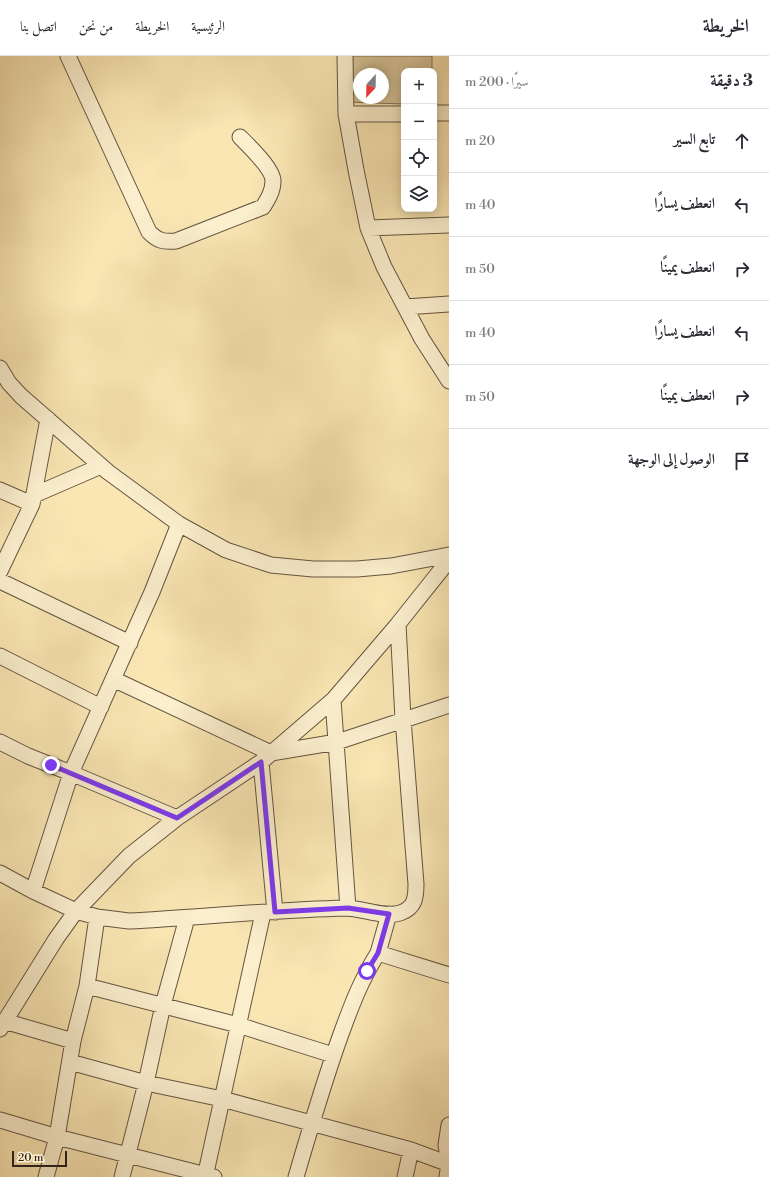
<!DOCTYPE html>
<html lang="ar">
<head>
<meta charset="utf-8">
<style>
  :root { --surface:#fff; --page:#f7f7f7; --text:#2b2b33; --muted:#7c7c81; --line:#e1e1e2 }
  body { margin:0; font-family:"Libre Bodoni",Amiri,serif; background:var(--page); color:var(--text); direction:rtl }
  .controls { position:absolute; right:12px; top:12px; display:grid; overflow:hidden; border-radius:8px; box-shadow:0 2px 10px #0003 }
  .controls button { width:36px; height:36px; display:grid; place-items:center; padding:0; border:0; border-bottom:1px solid var(--line); background:var(--surface); color:var(--text); font:20px sans-serif }
  .compass { position:absolute; left:353px; top:12px; width:36px; height:36px; border-radius:50%; background:var(--surface); box-shadow:0 2px 10px #0003; rotate:202deg }
  .scale { position:absolute; left:12px; bottom:10px; width:55px; box-sizing:border-box; padding-left:4px; border:2px solid #33231a; border-top:0; font-size:11px; line-height:14px; white-space:nowrap; color:#33231a; -webkit-text-stroke:3px #fbefce; paint-order:stroke }
  .stop { position:absolute; width:12px; height:12px; margin:-9px; border:3px solid #7c3aed; border-radius:50%; background:#fff }
  .stop.end { background:#7c3aed; border-color:#fff; box-shadow:0 1px 4px #0008 }
  .list { margin:0; padding:0; list-style:none }
  h2 { display:flex; justify-content:space-between; align-items:center; height:52px; margin:0; padding:0 16px; font-size:17px }
  h2 small { font-size:13px; font-weight:400; color:var(--muted) }
  .list li { display:grid; grid-template-columns:26px 1fr auto; gap:12px; align-items:center; box-sizing:border-box; height:64px; padding:0 16px; border-top:1px solid var(--line) }
  .list b { display:block; font-size:15px; white-space:nowrap }
  .list em { font-size:13px; font-style:normal; color:var(--muted) }
  .icon { flex:none; width:22px; height:22px; fill:none; stroke:currentColor; stroke-width:2; stroke-linecap:round; stroke-linejoin:round }
  .map { position:relative; flex:none; width:449px; height:1121px; overflow:hidden; direction:ltr }
  header { display:flex; align-items:center; gap:24px; box-sizing:border-box; height:56px; padding:0 20px; background:var(--surface); border-bottom:1px solid var(--line) }
  header strong { font-size:19px }
  nav { display:flex; gap:22px; margin-inline-start:auto; font-size:14px }
  main { display:flex }
  aside { flex:1; background:var(--surface) }
  .map>svg:first-child { display:block }
</style>
</head>
<body>
<header>
<strong>الخريطة</strong>
<nav><a>الرئيسية</a><a>الخريطة</a><a>من نحن</a><a>اتصل بنا</a></nav>
</header>
<main>
<aside>
<h2>3 دقيقة<small>سيرًا · 200 m</small></h2>
<ul class="list">
<li><svg class="icon" aria-label="ahead" viewBox="0 0 24 24"><path d="M12 20V5M6 11l6-6 6 6"/></svg><div><b>تابع السير</b></div><em>20 m</em></li>
<li><svg class="icon" aria-label="left" viewBox="0 0 24 24"><path d="M17 20v-9H6M10 6l-5 5 5 5"/></svg><div><b>انعطف يسارًا</b></div><em>40 m</em></li>
<li><svg class="icon" aria-label="right" viewBox="0 0 24 24"><path d="M7 20v-9h11M14 6l5 5-5 5"/></svg><div><b>انعطف يمينًا</b></div><em>50 m</em></li>
<li><svg class="icon" aria-label="left" viewBox="0 0 24 24"><path d="M17 20v-9H6M10 6l-5 5 5 5"/></svg><div><b>انعطف يسارًا</b></div><em>40 m</em></li>
<li><svg class="icon" aria-label="right" viewBox="0 0 24 24"><path d="M7 20v-9h11M14 6l5 5-5 5"/></svg><div><b>انعطف يمينًا</b></div><em>50 m</em></li>
<li><svg class="icon" aria-label="arrive" viewBox="0 0 24 24"><path d="M6 21V4h12l-3 4 3 4H6"/></svg><div><b>الوصول إلى الوجهة</b></div></li>
</ul>
</aside>
<div class="map">
<svg width="449" height="1121" viewBox="0 0 449 1121">
  <rect width="100%" height="100%" fill="#f9e6b3"/>
  <filter id="stains"><feTurbulence type="fractalNoise" baseFrequency=".005" numOctaves="4"/><feColorMatrix values="0 0 0 0 .2 0 0 0 0 .09 0 0 0 0 .02 0 0 0 .5 -.17"/></filter>
  <radialGradient id="worn" r=".72"><stop offset=".6" stop-color="#630" stop-opacity="0"/><stop offset="1" stop-color="#630" stop-opacity=".3"/></radialGradient>
  <path fill="#d7c599" stroke="#85745a" fill-rule="evenodd" d="M347 0H432V15H404V48L345 46ZM359 18H383V42H359Z"/>
  <g fill="none" stroke-linecap="round" stroke-linejoin="round">
    <g stroke="#645440" stroke-width="17">
      <path id="minor" d="M68 0 149 176C158 185 163 186 176 185L263 151C268 143 273 135 273 125 273 113 249 90 240 81
        M345 0 346 58 356 114 368 172 384 211 422 283 449 325
        M434 57H449
        M346 58H404
        M368 172 449 169
        M405 251 449 248
        M0 312 9 327 21 340 108 416 179 468 226 494 271 509 313 513H357L391 510 449 499
        M0 434 32 448
        M34 439 101 410
        M0 515 32 448 48 363
        M0 525 130 587
        M0 600 101 651
        M113 623 271 697 337 686 449 649
        M333 644 348 852
        M0 686 28 700 71 717 177 762
        M261 706 275 856
        M0 817 33 835 76 855 97 861 129 865C201 861 273 854 345 852 362 852 384 862 400 857 415 852 416 842 416 828L403 663 398 568
        M33 835 71 717 152 536 179 468
        M378 897 389 858
        M87 930 238 969 333 999
        M4 965 73 985
        M0 973 56 883 76 855 129 800 177 762 261 706 333 644 398 568 449 504
        M70 1006 146 1027 222 1043 411 1094 449 1108
        M0 1064 57 1081 214 1121
        M46 1121 57 1081 73 985 87 930 97 861
        M122 1121 146 1027 163 949 187 862
        M205 1121 263 857
        M296 1121C310 1073 324 1025 341 978 352 948 361 924 378 897L449 919
        M405 1121 411 1094
        M447 1121 449 1108 446 1089 449 1069"/>
    </g>
    <use href="#minor" stroke="#fbefce" stroke-width="15"/>
  </g>
  <g fill="none" stroke-linecap="round" stroke-linejoin="round">
    <path stroke="#7c3aed" stroke-width="5" d="M51 709 177 762 261 706 275 856 348 852 389 858 378 897 367 915"/>
  </g>
  <rect width="100%" height="100%" filter="url(#stains)"/>
  <rect width="100%" height="100%" fill="url(#worn)"/>
</svg>
<div class="controls">
<button>+</button>
<button>−</button>
<button><svg class="icon" aria-label="locate" viewBox="0 0 24 24"><circle cx="12" cy="12" r="6"/><path d="M12 2v4M12 18v4M2 12h4M18 12h4"/></svg></button>
<button><svg class="icon" aria-label="layers" viewBox="0 0 24 24"><path d="M12 4l9 5-9 5-9-5zM3 14l9 5 9-5"/></svg></button>
</div>
<svg class="compass" viewBox="-18 -18 36 36"><path d="M0-13l5 13h-10z" fill="#e53935"/><path d="M0 13l5-13h-10z" fill="#7c7c81"/></svg>
<div class="scale">20 m</div>
<div class="stop" style="left:367px;top:915px"></div>
<div class="stop end" style="left:51px;top:709px"></div>
</div>
</main>
</body>
</html>
